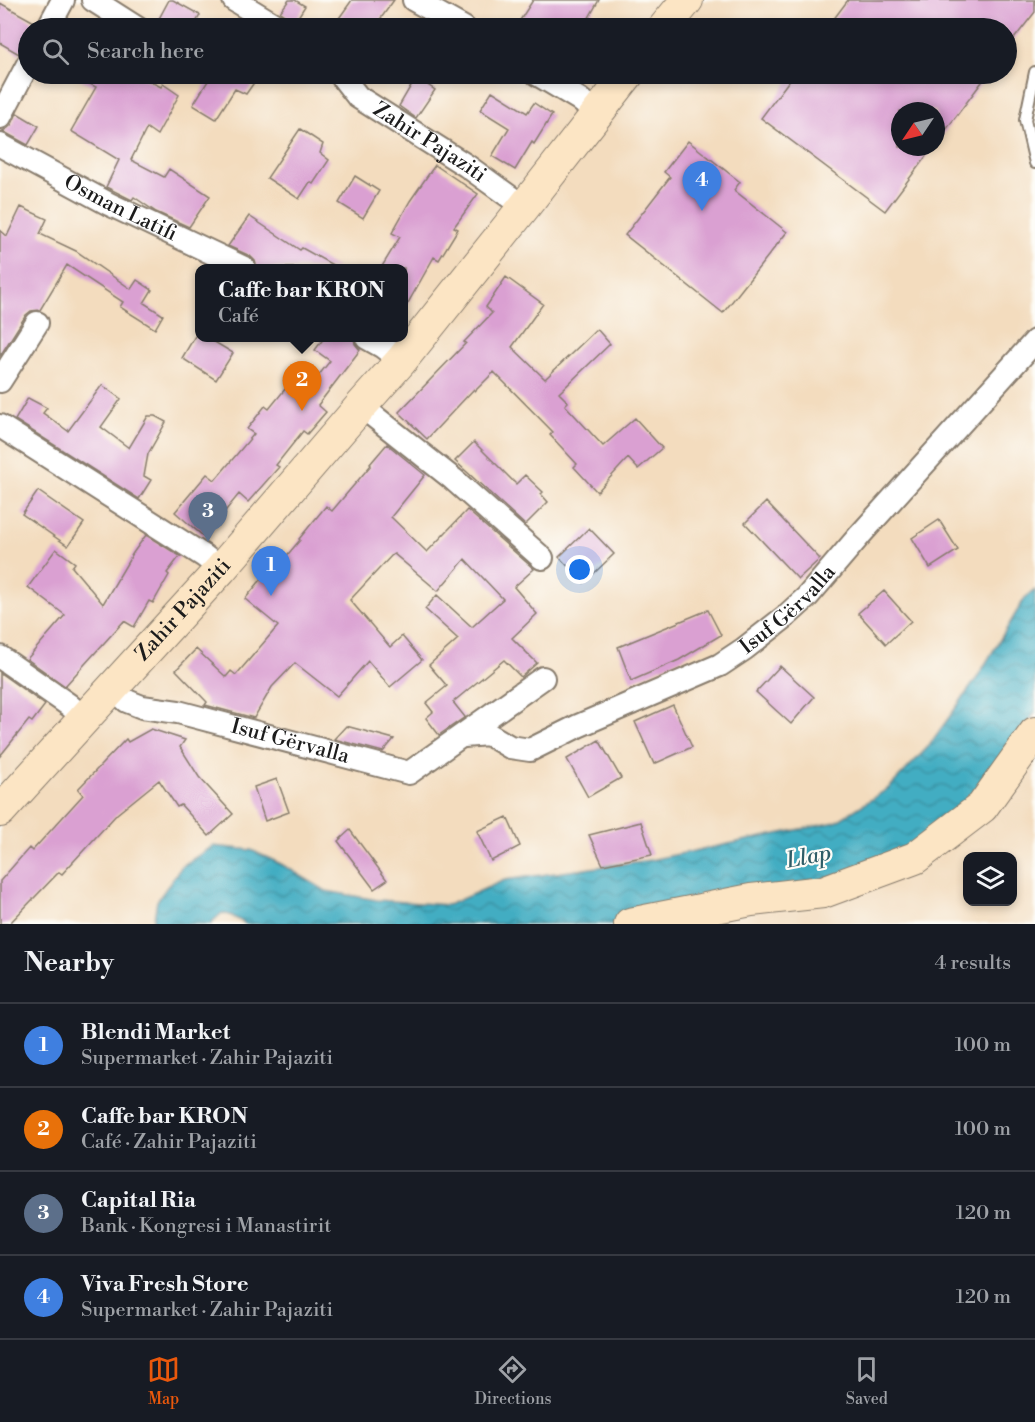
<!DOCTYPE html>
<html lang="en">
<head>
<meta charset="utf-8">
<style>
  :root { --surface:#171b24; --page:#242831; --text:#f1f3f6; --muted:#9ea1a6; --line:#363941; --accent:#ea580c }
  body { margin:0; font-family:"Libre Bodoni",serif; background:var(--page); color:var(--text) }
  .controls { position:absolute; right:18px; bottom:18px; display:grid; overflow:hidden; border-radius:12px; box-shadow:0 3px 9px #0003 }
  .controls button { width:54px; height:54px; display:grid; place-items:center; padding:0; border:0; border-bottom:2px solid var(--line); background:var(--surface); color:var(--text); font:30px sans-serif }
  .compass { position:absolute; left:891px; top:102px; width:54px; height:54px; border-radius:50%; background:var(--surface); box-shadow:0 3px 9px #0003; rotate:235deg }
  .you { position:absolute; left:580px; top:570px; width:21px; height:21px; margin:-15px; border:4px solid #fff; border-radius:50%; background:#1a73e8; box-shadow:0 0 0 9px #1a73e833 }
  .badge { display:grid; place-items:center; width:39px; height:39px; border-radius:50%; background:var(--accent); color:#fff; font-size:20px; font-weight:700 }
  .pin { position:absolute; translate:-50% -50px; filter:drop-shadow(0 2px 3px #0008) }
  .pin::after { content:''; position:absolute; top:32px; width:21px; height:18px; background:inherit; clip-path:polygon(0 0,100% 0,50% 100%) }
  .popup { position:absolute; left:195px; top:264px; width:213px; height:78px; box-sizing:border-box; display:grid; place-content:center; border-radius:12px; background:var(--surface); filter:drop-shadow(0 2px 4px #0005); font-size:20px; white-space:nowrap; color:var(--muted) }
  .popup b { font-size:22px; color:var(--text) }
  .popup::after { content:''; position:absolute; left:50%; top:100%; margin-left:-12px; border:12px solid transparent; border-top-color:var(--surface) }
  .list { margin:0; padding:0; list-style:none }
  h2 { display:flex; justify-content:space-between; align-items:center; height:78px; margin:0; padding:0 24px; font-size:26px }
  h2 small { font-size:20px; font-weight:400; color:var(--muted) }
  .list li { display:grid; grid-template-columns:39px 1fr auto; gap:18px; align-items:center; box-sizing:border-box; height:84px; padding:0 24px; border-top:2px solid var(--line) }
  .list b { display:block; font-size:22px; white-space:nowrap }
  .list p { margin:0; font-size:20px; white-space:nowrap; color:var(--muted) }
  .list em { font-size:20px; font-style:normal; color:var(--muted) }
  .icon { flex:none; width:33px; height:33px; fill:none; stroke:currentColor; stroke-width:2; stroke-linecap:round; stroke-linejoin:round }
  .map { position:relative; flex:none; width:1035px; height:924px; overflow:hidden }
  .search { position:absolute; background:var(--surface); box-shadow:0 3px 9px #0003; left:18px; right:18px; top:18px; height:66px; display:flex; align-items:center; gap:15px; box-sizing:border-box; padding:0 21px; border-radius:33px; color:var(--muted); font-size:22px }
  .sheet { height:414px; background:var(--surface) }
  nav { display:flex; justify-content:space-around; align-items:center; box-sizing:border-box; height:84px; border-top:2px solid var(--line); background:var(--surface); font-size:16px; color:var(--muted) }
  nav a { display:grid; justify-items:center; gap:3px }
  nav .on { color:var(--accent) }
  .map>svg:first-child { display:block }
</style>
</head>
<body>
<div class="map">
<svg width="1035" height="924" viewBox="0 0 1035 924">
  <defs>
    <pattern id="water-waves" width="16" height="10" patternUnits="userSpaceOnUse" patternTransform="scale(1.5)"><rect width="16" height="10" fill="#43adc2"/><path d="M0 5q4-4 8 0t8 0" fill="none" stroke="#378c9d"/></pattern>
  </defs>
  <rect width="100%" height="100%" fill="#fdfcf7"/>
  <filter id="ink" filterUnits="userSpaceOnUse"><feTurbulence type="fractalNoise" baseFrequency=".0167" numOctaves="2"/><feDisplacementMap in="SourceGraphic" scale="12" xChannelSelector="R" yChannelSelector="G"/><feConvolveMatrix kernelMatrix="1 2 1 2 8 2 1 2 1" color-interpolation-filters="sRGB"/></filter>
  <filter id="wash" filterUnits="userSpaceOnUse"><feTurbulence type="fractalNoise" baseFrequency=".008" numOctaves="4" result="noise"/><feDisplacementMap in="SourceGraphic" scale="24" xChannelSelector="R" yChannelSelector="G"/><feGaussianBlur stdDeviation="1.35" result="paint"/><feColorMatrix in="noise" values="0 0 0 0 0 0 0 0 0 0 0 0 0 0 0 0 0 1.4 0 .05"/><feComposite in="paint" operator="in"/></filter>
  <g filter="url(#wash)">
    <rect width="100%" height="100%" fill="#f3dcbe"/>
    <path fill="url(#water-waves)" stroke="#30646f" stroke-width="1.5" d="M1035 590V712L1008 756 955 821 893 860 663 924H246L230 915 222 913 212 922V924H153L157 901 182 866 213 846 251 850 281 864 326 891 377 900 448 905 505 880 650 860 836 822 889 788 928 747 977 678 1025 598Z"/>
    <g id="blocks">
      <path fill="#daa0d2" d="M169 0H173L200 15 193 28H154Z
        M289 0H295L305 6 293 25 291 21 287 17 280 12Z
        M352 0H394L374 28H332Z
        M533 0H599L583 28H515Z
        M848 0H1035V12L1006 49V28H827Z
        M0 3 36 23 35 28H28V40L19 54 0 43Z
        M70 74H136L161 87 163 84 179 95 157 135 147 128 131 160 164 177 169 169 210 196 189 227 156 212 134 197 132 200 106 187 119 160 71 131 96 87Z
        M207 74H260L246 94 235 89 216 119 193 105 211 76Z
        M794 74H988L936 143V111H900V147H933L885 211 761 118Z
        M416 77 435 90 416 118 399 106Z
        M492 91 527 113 534 103 552 115 534 144 532 142 515 170 492 156 509 128 480 110Z
        M17 113 39 126 28 145 6 133 1 132 8 128 12 124Z
        M300 129 323 144 320 153 329 160 313 184 310 182 299 199 267 178Z
        M688 141 740 182 734 190 787 232 723 313 625 235 670 177 664 172Z
        M435 165 478 194 454 227 458 229 439 260 434 257 404 310V268H381L400 237 392 233 410 201Z
        M355 176 379 191 363 218 339 203Z
        M21 207 47 219 40 234 76 251 131 289 137 280 152 290 144 303 163 315 155 329 120 307 123 302 67 265 40 310 31 311 26 315 0 356V230L7 236Z
        M249 216 300 250 302 248 338 268H257L255 261 250 256 228 246Z
        M506 277 543 304 512 347 545 379 597 329 610 344 559 393 568 402 565 405 603 446 635 418 662 448 638 469 628 458 597 492 574 467 577 464 550 435 553 432 494 372 475 391 474 389 427 439 399 412 466 343 464 342 492 313 486 307Z
        M198 331 200 333V338H208L233 353 216 380 182 358Z
        M324 338H354L355 344 360 350 318 405 326 412 307 434 303 431 276 465 279 467 248 502 239 494 204 537 175 512 207 474 215 480 254 434 247 429 265 406 269 409 290 383 304 394 330 361 315 350Z
        M102 385 121 399 101 427 129 448 148 416H155L166 422 148 454 144 476 151 480 139 499 15 420 28 398 47 408 43 413 68 431Z
        M474 442 516 484 525 475 543 492 541 494 548 502 525 525 455 461Z
        M387 444 425 475 391 517 427 552 467 510 534 569 514 587 537 614 512 638 537 663 521 677 504 660 453 702 465 717 439 735 426 718 433 712 426 703 447 686 429 665 458 639 425 609 437 595 472 627 503 599 465 559 438 591 394 554 392 555 350 600 390 647 402 636 422 660 390 687 368 661 337 696 295 663 272 687 254 718 205 705 207 702 176 670 196 649 226 677 231 671 236 675 278 626 245 599 264 576 267 579 300 540 299 539 326 506 332 511 371 465 370 464Z
        M38 491 84 523 68 546 22 514Z
        M766 502 820 559 798 579 745 523Z
        M939 520 958 550 930 568 912 538Z
        M589 528 614 554 584 583 559 557Z
        M146 535 180 556 167 573 169 575 153 603 149 601 134 627 124 621 65 686 27 659 65 615 28 587 56 549 75 563 72 567 103 604 133 553Z
        M884 591 911 621 886 644 858 613Z
        M708 610 721 635 679 660 631 681 618 647Z
        M780 666 814 697 791 724 756 692Z
        M0 673 45 705 32 722 29 720 0 756Z
        M673 705 692 747 654 764 635 722Z
        M346 726 394 739 383 752 334 739Z
        M151 729 185 740 180 747 199 777 233 814 209 836 181 805 177 807 159 780 117 814 62 874 59 872 9 924H0V881L29 848 32 851 83 795 78 789 126 739 128 742Z
        M599 740 621 778 588 797 567 759Z
        M277 779 289 812 265 821 254 787Z
        M507 817 520 846 491 861 477 831Z
        M641 822 652 855 603 865 589 835Z
        M350 830 387 880 374 889 338 841Z"/>
    </g>
  </g>
  <g filter="url(#ink)">
    <use href="#blocks" fill-opacity="0" stroke="#887c6d" stroke-width="1.5"/>
    <g fill="none" stroke-linecap="round" stroke-linejoin="round">
      <g stroke="#887c6d" stroke-width="14">
        <path id="lane" d="M1035 72 1025 120 1035 163"/>
      </g>
      <g stroke="#887c6d" stroke-width="26">
        <g id="street">
          <path d="M93 0 137 28"/>
          <path d="M234 0 280 28"/>
          <path d="M414 0 464 28"/>
          <path d="M48 28 63 0"/>
          <path id="s1" d="M340 74 358 97 467 166 524 207"/>
          <path d="M537 74 579 99 598 114"/>
          <path d="M0 117 28 64"/>
          <path id="s2" d="M0 145 109 204 244 268"/>
          <path d="M367 338 383 347 401 361"/>
          <path d="M0 381 37 323"/>
          <path d="M361 406 453 479 542 558"/>
          <path d="M0 426 204 556 221 569"/>
          <path d="M0 657 69 705 84 718"/>
          <path id="s3" d="M112 687 127 701 142 707 178 712 409 773 543 678"/>
          <path id="s4" d="M464 736 488 734 510 747 530 750 578 726 720 665 744 649 785 617 807 597 860 535 1035 341"/>
        </g>
      </g>
      <g stroke="#887c6d" stroke-width="34">
        <g id="secondary">
          <path d="M664 28 687 0"/>
          <path id="s5" d="M0 811 221 569 361 406 401 361 524 207 628 74"/>
          <path d="M630 924 751 900 823 892 915 858 982 807 1035 733"/>
        </g>
      </g>
      <use href="#lane" stroke="#fff" stroke-width="10"/>
      <use href="#street" stroke="#fff" stroke-width="22"/>
      <use href="#secondary" stroke="#fce5c4" stroke-width="32"/>
    </g>
  </g>
  <g text-anchor="middle" dominant-baseline="central" stroke-width="4.5" stroke-linejoin="round" paint-order="stroke">
    <g font-size="21" fill="#1c1c1c" stroke="#fdfcf7">
      <text stroke="none"><textPath href="#s1" startOffset="114">Zahir Pajaziti</textPath></text>
      <text stroke="none"><textPath href="#s2" startOffset="136">Osman Latifi</textPath></text>
      <text stroke="none"><textPath href="#s4" startOffset="366">Isuf Gërvalla</textPath></text>
      <text stroke="none"><textPath href="#s5" startOffset="272">Zahir Pajaziti</textPath></text>
      <text stroke="none"><textPath href="#s3" startOffset="189">Isuf Gërvalla</textPath></text>
    </g>
    <g font-size="22" font-style="italic" fill="#2e5d67" stroke="#fdfcf7">
      <text transform="translate(809 857) rotate(-11)">Llap</text>
    </g>
  </g>
</svg>
<div class="controls">
<button><svg class="icon" aria-label="layers" viewBox="0 0 24 24"><path d="M12 4l9 5-9 5-9-5zM3 14l9 5 9-5"/></svg></button>
</div>
<svg class="compass" viewBox="-18 -18 36 36"><path d="M0-13l5 13h-10z" fill="#e53935"/><path d="M0 13l5-13h-10z" fill="#9ea1a6"/></svg>
<div class="you"></div>
<div class="pin badge" style="left:271px;top:596px;background:#3f7fe0">1</div>
<div class="pin badge" style="left:302px;top:411px;background:#e8710a">2</div>
<div class="popup"><b>Caffe bar KRON</b>Café</div>
<div class="pin badge" style="left:208px;top:542px;background:#5c6f8a">3</div>
<div class="pin badge" style="left:702px;top:211px;background:#3f7fe0">4</div>
<div class="search"><svg class="icon" aria-label="search" viewBox="0 0 24 24"><circle cx="10" cy="10" r="6"/><path d="M15 15l6 6"/></svg>Search here</div>
</div>
<section class="sheet">
<h2>Nearby<small>4 results</small></h2>
<ul class="list">
<li><span class="badge" style="background:#3f7fe0">1</span><div><b>Blendi Market</b><p>Supermarket · Zahir Pajaziti</p></div><em>100 m</em></li>
<li><span class="badge" style="background:#e8710a">2</span><div><b>Caffe bar KRON</b><p>Café · Zahir Pajaziti</p></div><em>100 m</em></li>
<li><span class="badge" style="background:#5c6f8a">3</span><div><b>Capital Ria</b><p>Bank · Kongresi i Manastirit</p></div><em>120 m</em></li>
<li><span class="badge" style="background:#3f7fe0">4</span><div><b>Viva Fresh Store</b><p>Supermarket · Zahir Pajaziti</p></div><em>120 m</em></li>
</ul>
</section>
<nav>
<a class="on"><svg class="icon" aria-label="map" viewBox="0 0 24 24"><path d="M3 6l6-2 6 2 6-2v14l-6 2-6-2-6 2zM9 4v14M15 6v14"/></svg>Map</a>
<a><svg class="icon" aria-label="directions" viewBox="0 0 24 24"><path d="M12 3l9 9-9 9-9-9zM9 14v-3h6M13 9l2 2-2 2"/></svg>Directions</a>
<a><svg class="icon" aria-label="saved" viewBox="0 0 24 24"><path d="M7 4h10v16l-5-4-5 4z"/></svg>Saved</a>
</nav>
</body>
</html>
